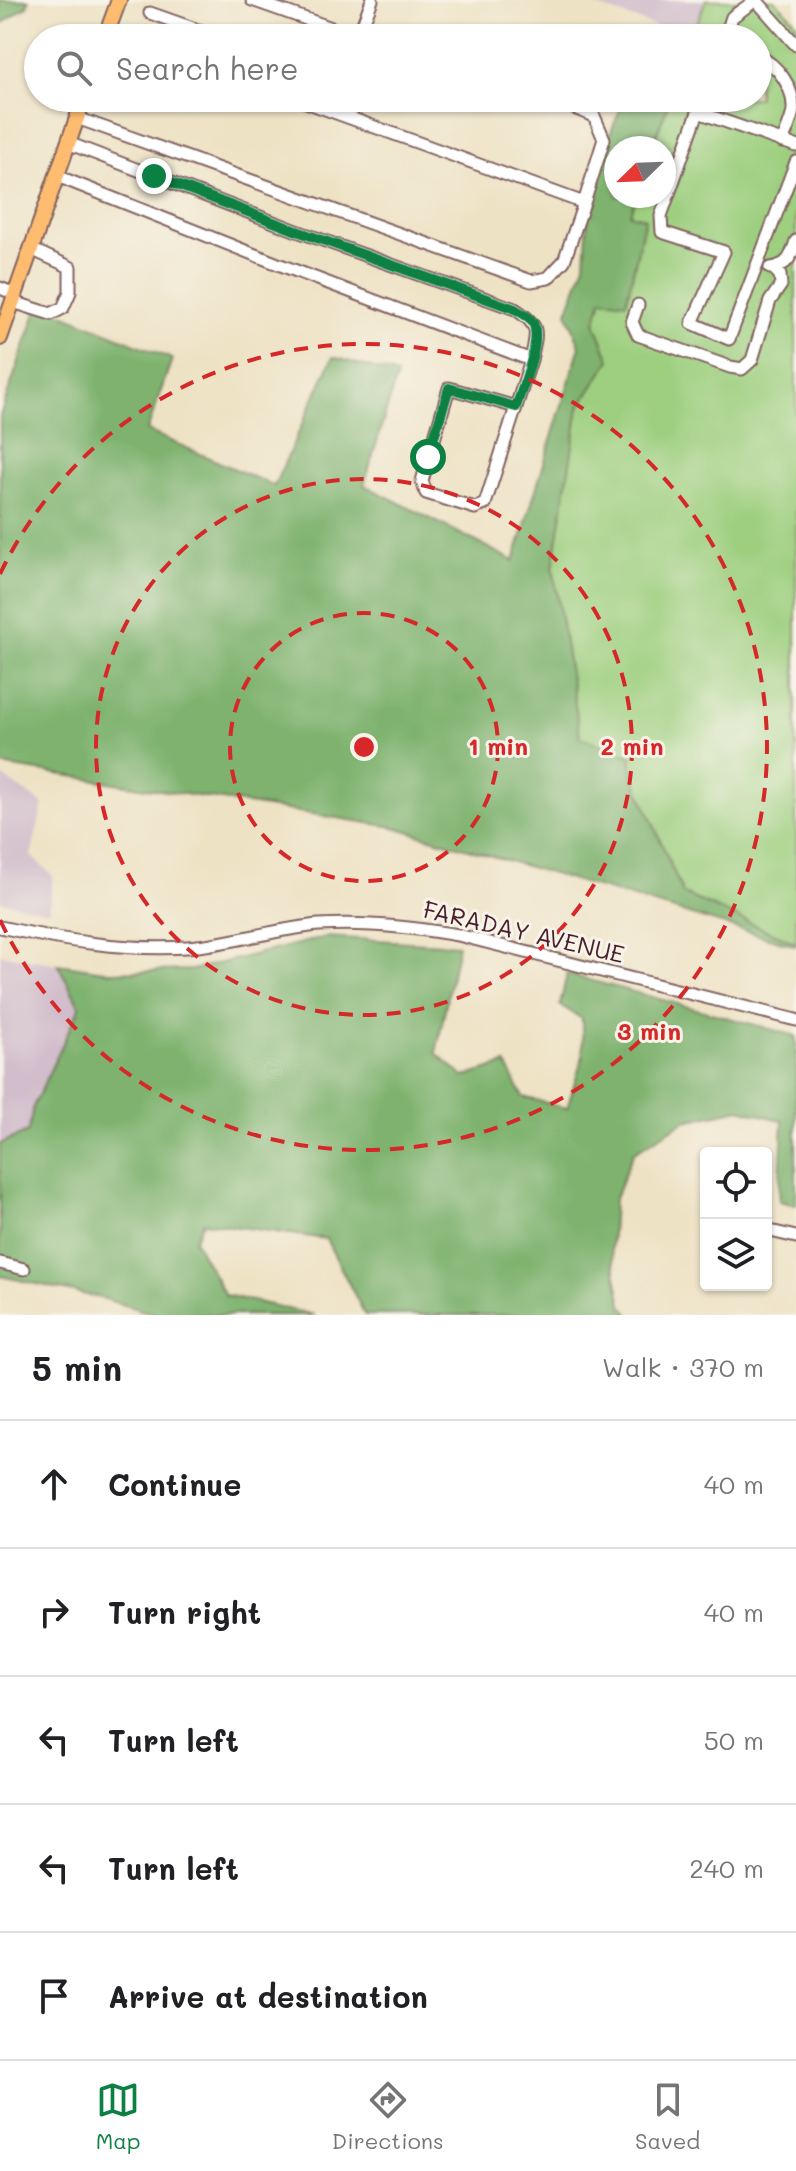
<!DOCTYPE html>
<html lang="en">
<head>
<meta charset="utf-8">
<style>
  :root { --surface:#fff; --page:#f6f6f6; --text:#202124; --muted:#757577; --line:#e0e0e0; --accent:#0b8043 }
  body { margin:0; font-family:Mali,sans-serif; background:var(--page); color:var(--text) }
  .controls { position:absolute; right:24px; bottom:24px; display:grid; overflow:hidden; border-radius:8px; box-shadow:0 2px 6px #0004 }
  .controls button { width:72px; height:72px; display:grid; place-items:center; padding:0; border:0; border-bottom:2px solid var(--line); background:var(--surface); color:var(--text); font:40px sans-serif }
  .compass { position:absolute; left:604px; top:136px; width:72px; height:72px; border-radius:50%; background:var(--surface); box-shadow:0 2px 6px #0004; rotate:247deg }
  .stop { position:absolute; width:24px; height:24px; margin:-18px; border:6px solid #0b8043; border-radius:50%; background:#fff }
  .stop.end { background:#0b8043; border-color:#fff; box-shadow:0 2px 8px #0008 }
  .list { margin:0; padding:0; list-style:none }
  h2 { display:flex; justify-content:space-between; align-items:center; height:104px; margin:0; padding:0 32px; font-size:34px }
  h2 small { font-size:26px; font-weight:400; color:var(--muted) }
  .list li { display:grid; grid-template-columns:52px 1fr auto; gap:24px; align-items:center; box-sizing:border-box; height:128px; padding:0 32px; border-top:2px solid var(--line) }
  .list b { display:block; font-size:30px; white-space:nowrap }
  .list em { font-size:26px; font-style:normal; color:var(--muted) }
  .icon { flex:none; width:44px; height:44px; fill:none; stroke:currentColor; stroke-width:2; stroke-linecap:round; stroke-linejoin:round }
  .map { position:relative; flex:none; width:796px; height:1315px; overflow:hidden }
  .search { position:absolute; background:var(--surface); box-shadow:0 2px 6px #0004; left:24px; right:24px; top:24px; height:88px; display:flex; align-items:center; gap:20px; box-sizing:border-box; padding:0 28px; border-radius:44px; color:var(--muted); font-size:30px }
  .sheet { height:744px; background:var(--surface) }
  nav { display:flex; justify-content:space-around; align-items:center; box-sizing:border-box; height:112px; border-top:2px solid var(--line); background:var(--surface); font-size:22px; color:var(--muted) }
  nav a { display:grid; justify-items:center; gap:4px }
  nav .on { color:var(--accent) }
  .map>svg:first-child { display:block }
</style>
</head>
<body>
<div class="map">
<svg width="796" height="1315" viewBox="0 0 796 1315">
  <rect width="100%" height="100%" fill="#f7f3e8"/>
  <filter id="ink" filterUnits="userSpaceOnUse"><feTurbulence type="fractalNoise" baseFrequency=".0125" numOctaves="2"/><feDisplacementMap in="SourceGraphic" scale="16" xChannelSelector="R" yChannelSelector="G"/><feConvolveMatrix kernelMatrix="1 2 1 2 8 2 1 2 1" color-interpolation-filters="sRGB"/></filter>
  <filter id="wash" filterUnits="userSpaceOnUse"><feTurbulence type="fractalNoise" baseFrequency=".006" numOctaves="4" result="noise"/><feDisplacementMap in="SourceGraphic" scale="32" xChannelSelector="R" yChannelSelector="G"/><feGaussianBlur stdDeviation="1.8" result="paint"/><feColorMatrix in="noise" values="0 0 0 0 0 0 0 0 0 0 0 0 0 0 0 0 0 1.4 0 .05"/><feComposite in="paint" operator="in"/></filter>
  <g filter="url(#wash)">
    <rect width="100%" height="100%" fill="#eee2c4"/>
    <path fill="#d1bdcb" d="M578 0H706L691 38Z
      M0 775 43 804 31 856 53 876 49 911 0 901Z
      M0 954 58 964 80 1007 33 1107 28 1132 0 1144Z"/>
    <path fill="#9dcf7f" stroke="#747755" stroke-width="2" d="M706 0H775L796 22V943L683 894 632 774V757L580 737 553 568 579 407 610 360 595 324 602 298 627 301 645 218 629 214 636 196H664V148H652L670 98H758V38H691Z"/>
    <path fill="#7eb26e" stroke="#64684c" stroke-width="2" d="M0 0H29L27 6 0 25Z
      M625 98H670L652 148H616V196H636L630 214 645 218 626 302 602 299 595 323 610 360 579 407 553 568 580 737 632 757V774L683 894 796 943V946L394 827 0 765V416L39 304 172 359 147 431 274 486 333 357 397 375 364 485 514 561 580 346 567 312 585 264 590 182Z
      M326 937 458 945 436 1053 464 1077 506 1064 523 1097 567 1108 583 1056 582 1019 560 1005 567 974 796 1036V1205L779 1201 783 1121 740 1109 685 1121 633 1153 614 1201 611 1250 622 1305 630 1315H365L326 1239 203 1222 194 1240 225 1295 315 1315H158L101 1298 0 1276V1144L28 1132 33 1107 80 1007 58 964 111 972 192 970Z"/>
  </g>
  <g filter="url(#ink)">
    <g fill="none" stroke-linecap="round" stroke-linejoin="round">
      <g stroke="#836361" stroke-width="15">
        <path id="minor" d="M252 0 360 38
          M756 0 796 45
          M150 13 221 38
          M107 32 124 38
          M358 37 372 0
          M381 38H397
          M725 38 732 17 756 0
          M758 56C778 65 794 87 793 110 792 120 786 132 782 142
          M549 98 594 116 604 139 584 203
          M703 98 661 216 662 232 724 252 692 323 729 339 796 162
          M698 112 796 146
          M348 116 352 98
          M77 118 531 281 548 278 564 261 584 203 295 98
          M57 176 278 264 531 360C537 331 541 326 515 309L297 231 68 143
          M770 268C788 266 791 257 796 241
          M0 288 15 294
          M13 302 51 314 63 308 70 292V267L31 249
          M638 305 632 322 638 335 730 367 742 369 752 360 770 301 781 285 780 275 773 268
          M516 407 449 388 422 481 426 493 475 508 485 504 531 360
          M0 927C61 940 124 951 187 947 231 944 274 929 319 925 365 922 412 927 458 935L796 1020
          M766 1230 796 1237
          M0 1263 24 1269"/>
      </g>
      <g stroke="#836361" stroke-width="18">
        <path id="major" d="M105 38 119 0
          M0 338 84 98"/>
      </g>
      <use href="#minor" stroke="#fff" stroke-width="11"/>
      <use href="#major" stroke="#fdbc70" stroke-width="14"/>
    </g>
  </g>
  <g fill="none" stroke-linecap="round" stroke-linejoin="round" filter="url(#ink)">
    <path stroke="#0b8043" stroke-width="10" d="M154 176 297 231 515 309C519 312 528 316 531 320 545 335 522 388 516 407L449 388 428 457"/>
  </g>
  <g fill="none" stroke="#d62828" stroke-width="4" stroke-dasharray="14 10">
    <circle cx="364" cy="747" r="134"/>
    <circle cx="364" cy="747" r="268"/>
    <path d="M0 574A403 403 0 1 1 0 920"/>
  </g>
  <g text-anchor="middle" dominant-baseline="central" stroke-width="6" stroke-linejoin="round" paint-order="stroke">
    <g font-size="24" fill="#4a1f2b" stroke="#f7f3e8">
      <text transform="translate(524 931) rotate(13)">FARADAY AVENUE</text>
    </g>
  </g>
  <circle cx="364" cy="747" r="12" fill="#d62828" stroke="#f7f3e8" stroke-width="4"/>
  <g font-size="24" text-anchor="middle" font-weight="bold" fill="#d62828" stroke="#f7f3e8" stroke-width="6" stroke-linejoin="round" paint-order="stroke">
    <text x="498" y="755">1 min</text>
    <text x="632" y="755">2 min</text>
    <text x="649" y="1040">3 min</text>
  </g>
</svg>
<div class="controls">
<button><svg class="icon" aria-label="locate" viewBox="0 0 24 24"><circle cx="12" cy="12" r="6"/><path d="M12 2v4M12 18v4M2 12h4M18 12h4"/></svg></button>
<button><svg class="icon" aria-label="layers" viewBox="0 0 24 24"><path d="M12 4l9 5-9 5-9-5zM3 14l9 5 9-5"/></svg></button>
</div>
<svg class="compass" viewBox="-18 -18 36 36"><path d="M0-13l5 13h-10z" fill="#e53935"/><path d="M0 13l5-13h-10z" fill="#757577"/></svg>
<div class="stop" style="left:428px;top:457px"></div>
<div class="stop end" style="left:154px;top:176px"></div>
<div class="search"><svg class="icon" aria-label="search" viewBox="0 0 24 24"><circle cx="10" cy="10" r="6"/><path d="M15 15l6 6"/></svg>Search here</div>
</div>
<section class="sheet">
<h2>5 min<small>Walk · 370 m</small></h2>
<ul class="list">
<li><svg class="icon" aria-label="ahead" viewBox="0 0 24 24"><path d="M12 20V5M6 11l6-6 6 6"/></svg><div><b>Continue</b></div><em>40 m</em></li>
<li><svg class="icon" aria-label="right" viewBox="0 0 24 24"><path d="M7 20v-9h11M14 6l5 5-5 5"/></svg><div><b>Turn right</b></div><em>40 m</em></li>
<li><svg class="icon" aria-label="left" viewBox="0 0 24 24"><path d="M17 20v-9H6M10 6l-5 5 5 5"/></svg><div><b>Turn left</b></div><em>50 m</em></li>
<li><svg class="icon" aria-label="left" viewBox="0 0 24 24"><path d="M17 20v-9H6M10 6l-5 5 5 5"/></svg><div><b>Turn left</b></div><em>240 m</em></li>
<li><svg class="icon" aria-label="arrive" viewBox="0 0 24 24"><path d="M6 21V4h12l-3 4 3 4H6"/></svg><div><b>Arrive at destination</b></div></li>
</ul>
</section>
<nav>
<a class="on"><svg class="icon" aria-label="map" viewBox="0 0 24 24"><path d="M3 6l6-2 6 2 6-2v14l-6 2-6-2-6 2zM9 4v14M15 6v14"/></svg>Map</a>
<a><svg class="icon" aria-label="directions" viewBox="0 0 24 24"><path d="M12 3l9 9-9 9-9-9zM9 14v-3h6M13 9l2 2-2 2"/></svg>Directions</a>
<a><svg class="icon" aria-label="saved" viewBox="0 0 24 24"><path d="M7 4h10v16l-5-4-5 4z"/></svg>Saved</a>
</nav>
</body>
</html>
